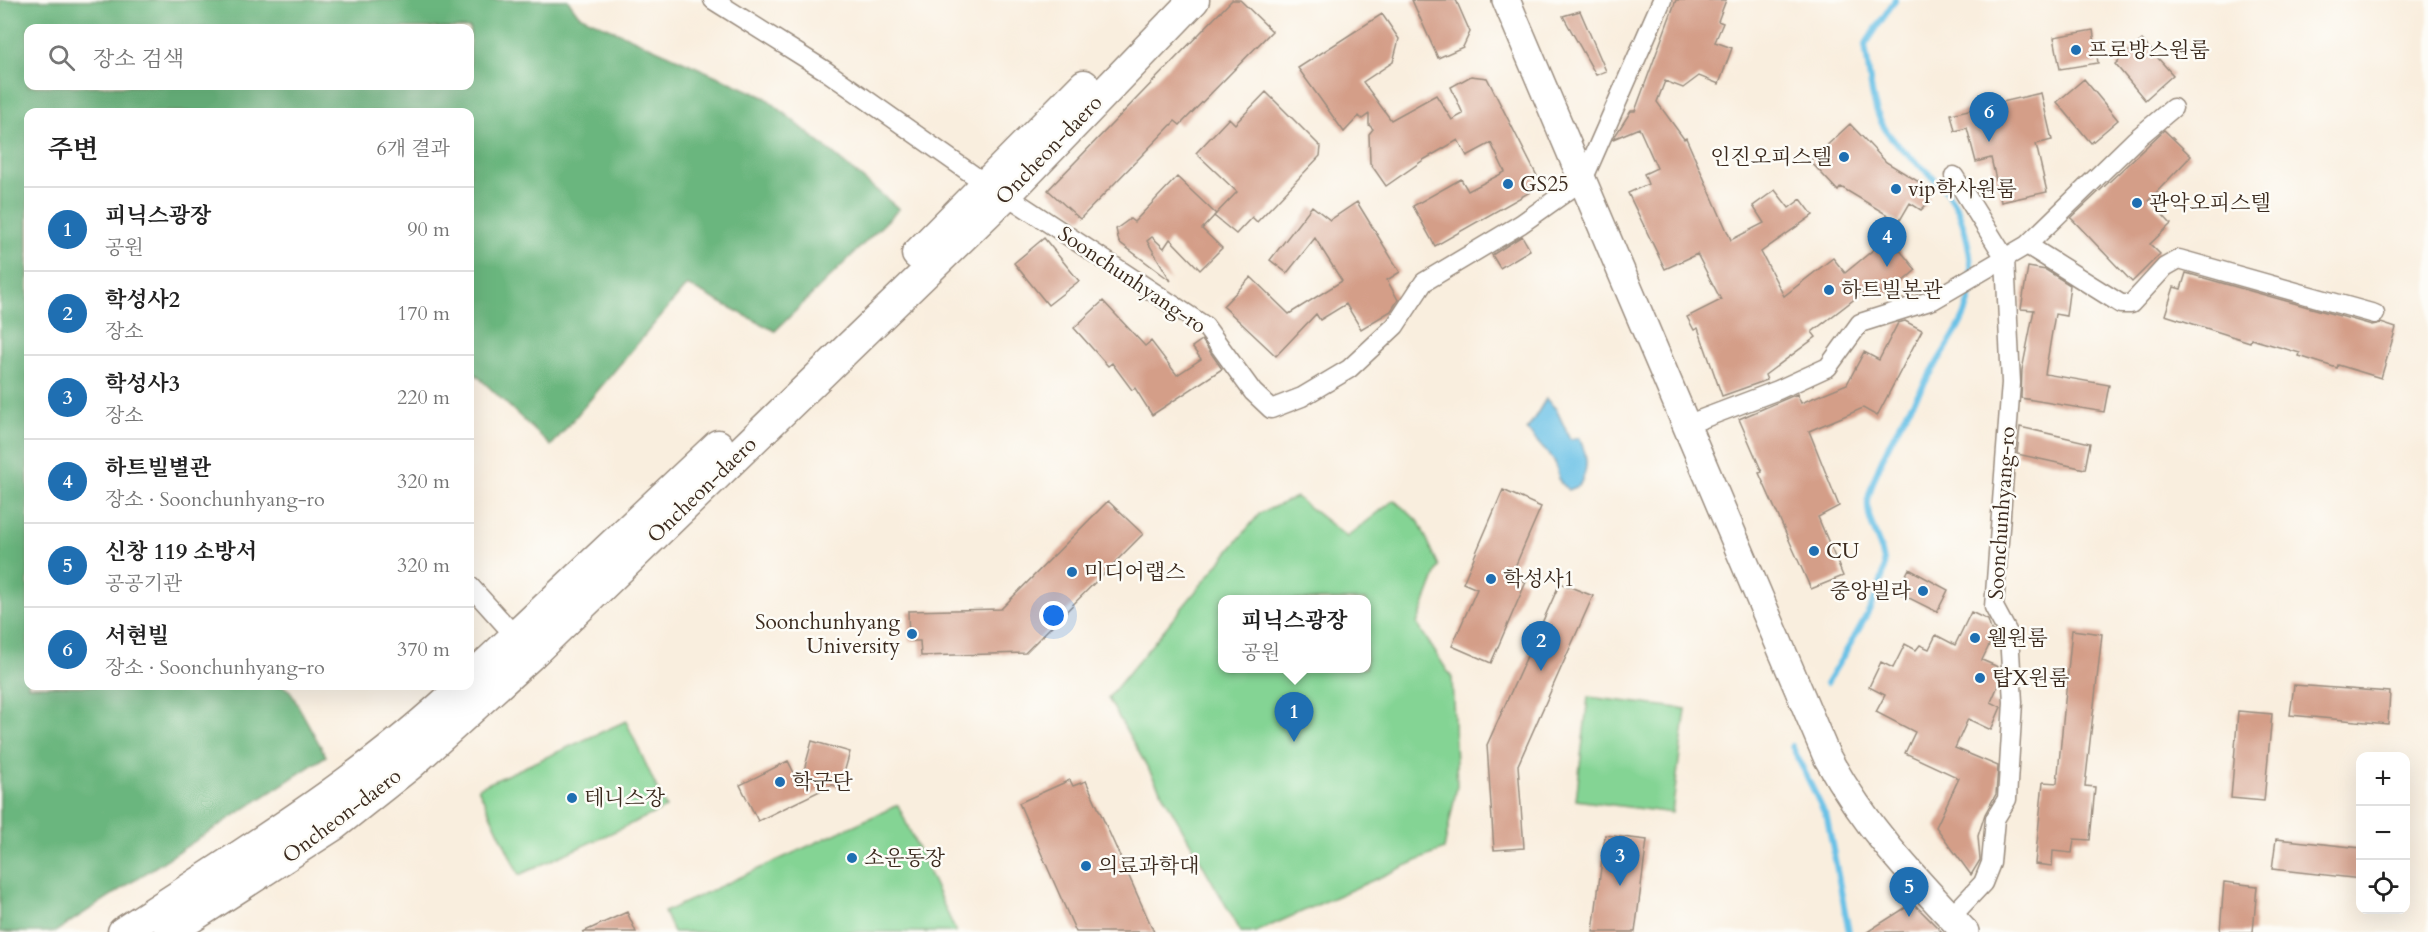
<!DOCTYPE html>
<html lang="ko">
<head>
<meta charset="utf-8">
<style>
  :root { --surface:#fff; --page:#f2f2f2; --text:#222; --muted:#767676; --line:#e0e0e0; --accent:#1f6fb2 }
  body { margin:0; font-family:Cardo,"Noto Serif KR",serif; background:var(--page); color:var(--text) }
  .controls { position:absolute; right:18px; bottom:18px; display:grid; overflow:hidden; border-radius:12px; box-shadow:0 6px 24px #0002 }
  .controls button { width:54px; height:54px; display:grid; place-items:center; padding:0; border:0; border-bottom:2px solid var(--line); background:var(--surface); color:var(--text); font:30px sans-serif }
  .you { position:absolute; left:1054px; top:616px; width:21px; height:21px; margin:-15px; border:4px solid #fff; border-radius:50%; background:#1a73e8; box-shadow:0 0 0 9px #1a73e833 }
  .badge { display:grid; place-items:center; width:39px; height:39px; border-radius:50%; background:var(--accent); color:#fff; font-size:20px; font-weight:700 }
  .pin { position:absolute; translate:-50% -50px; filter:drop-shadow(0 2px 3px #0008) }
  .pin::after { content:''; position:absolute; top:32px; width:21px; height:18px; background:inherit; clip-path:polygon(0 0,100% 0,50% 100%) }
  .popup { position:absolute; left:1218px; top:595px; width:153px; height:78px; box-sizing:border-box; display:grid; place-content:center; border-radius:12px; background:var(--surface); filter:drop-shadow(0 2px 4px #0005); font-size:20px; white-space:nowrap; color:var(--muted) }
  .popup b { font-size:22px; color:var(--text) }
  .popup::after { content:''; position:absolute; left:50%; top:100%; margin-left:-12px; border:12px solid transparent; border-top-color:var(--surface) }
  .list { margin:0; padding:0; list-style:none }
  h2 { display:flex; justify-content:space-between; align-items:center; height:78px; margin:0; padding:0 24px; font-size:26px }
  h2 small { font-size:20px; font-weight:400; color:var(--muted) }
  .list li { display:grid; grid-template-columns:39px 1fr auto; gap:18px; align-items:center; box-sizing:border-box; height:84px; padding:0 24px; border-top:2px solid var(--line) }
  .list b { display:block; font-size:22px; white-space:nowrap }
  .list p { margin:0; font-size:20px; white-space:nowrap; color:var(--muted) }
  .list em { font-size:20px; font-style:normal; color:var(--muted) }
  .icon { flex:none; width:33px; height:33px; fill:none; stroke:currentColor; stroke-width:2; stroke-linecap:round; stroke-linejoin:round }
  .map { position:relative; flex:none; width:2428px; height:932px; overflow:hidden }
  .search { position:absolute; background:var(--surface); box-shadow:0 6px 24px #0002; left:24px; top:24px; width:450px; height:66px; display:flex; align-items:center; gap:15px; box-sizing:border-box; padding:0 21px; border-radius:12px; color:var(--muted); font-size:22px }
  .panel { position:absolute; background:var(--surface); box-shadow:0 6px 24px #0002; left:24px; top:108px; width:450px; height:582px; border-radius:12px }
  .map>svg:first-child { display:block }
</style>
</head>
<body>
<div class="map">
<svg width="2428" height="932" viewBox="0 0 2428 932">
  <rect width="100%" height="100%" fill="#fdfcf7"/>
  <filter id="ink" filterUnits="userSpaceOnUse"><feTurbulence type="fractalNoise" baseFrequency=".0167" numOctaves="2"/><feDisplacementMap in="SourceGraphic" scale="12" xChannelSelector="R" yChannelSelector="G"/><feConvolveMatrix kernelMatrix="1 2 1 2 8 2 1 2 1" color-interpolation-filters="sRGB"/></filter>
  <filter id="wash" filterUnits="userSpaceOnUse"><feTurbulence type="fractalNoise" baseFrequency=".008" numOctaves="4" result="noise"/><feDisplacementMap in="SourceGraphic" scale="24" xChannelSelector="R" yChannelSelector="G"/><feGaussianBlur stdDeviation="1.35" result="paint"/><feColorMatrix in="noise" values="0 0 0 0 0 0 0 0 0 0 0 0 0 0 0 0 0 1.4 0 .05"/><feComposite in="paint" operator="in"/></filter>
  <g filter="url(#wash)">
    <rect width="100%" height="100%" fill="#f9eede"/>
    <path fill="#84d494" stroke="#607f59" stroke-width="1.5" fill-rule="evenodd" d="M1296 497 1347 537 1394 500 1419 522 1439 566 1417 624 1452 678 1457 786 1444 849 1256 932H1241L1108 698 1260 513ZM1222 600H1366V668H1222Z
      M1588 697 1686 709 1672 813 1576 800Z
      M626 721 666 808 519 875 478 788Z
      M898 805 956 932H673L664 912Z"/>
    <path fill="#6bb67e" stroke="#53704e" stroke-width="1.5" fill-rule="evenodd" d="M0 0H568L579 15 766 98 899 209 775 331 687 285 551 446 470 369V112H28V686H283L290 691 326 756 55 932H0ZM28 28H470V86H28Z"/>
    <path fill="#69c1e6" stroke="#527682" stroke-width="1.5" d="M1546 399 1556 409 1570 439 1579 438C1588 456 1589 469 1579 486L1569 490 1560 482 1555 462 1527 430Z"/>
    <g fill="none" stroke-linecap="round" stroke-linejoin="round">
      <path stroke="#69c1e6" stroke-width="6" d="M1827 683C1842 656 1888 589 1884 561 1881 540 1863 517 1869 495 1882 447 1912 405 1937 363 1950 341 1967 319 1971 293 1974 269 1968 236 1959 213 1946 180 1907 160 1887 132 1870 108 1870 73 1865 45L1895 0
        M1792 746 1827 818 1849 932"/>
    </g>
    <g id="blocks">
      <path fill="#d49e88" d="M1232 0H1240L1272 31 1180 125 1175 121 1080 219 1048 190Z
        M1412 0H1456L1470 32 1463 47 1438 58Z
        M1676 0H1726L1718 21 1723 23 1715 42 1732 48 1719 84 1699 76 1683 88 1665 81 1657 102 1684 139 1686 138 1731 240 1764 223 1753 206 1775 190 1789 208 1801 199 1813 215 1761 252 1784 296 1833 258 1845 273 1889 237 1916 270 1885 297 1874 284 1812 332 1816 337 1765 375 1767 380 1722 396 1698 328 1694 330 1687 317 1721 300 1697 254 1665 269 1628 193 1648 184 1644 174 1657 168 1639 128 1613 139 1631 111H1635Z
        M1580 11 1606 71 1596 75 1563 16Z
        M1382 14 1399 39 1393 62 1363 82 1391 120 1436 95 1452 120 1463 114 1451 87 1471 76 1487 78 1537 176 1530 192 1435 246 1413 206 1461 179 1468 191 1505 172 1491 143 1467 156 1458 140 1425 159 1386 186 1370 163 1369 134 1373 129 1369 125V114L1362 119 1359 116 1344 132 1298 68Z
        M2093 30 2098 63 2060 69 2054 37Z
        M2142 40 2173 75 2145 100 2115 64Z
        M2084 79 2118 120 2091 143 2057 102Z
        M1266 92 1321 147 1320 156 1257 222 1252 217 1236 234 1214 216 1237 192 1196 153 1229 118 1235 124Z
        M2041 93 2052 140 2036 144 2047 192 2001 202 1991 158 1976 162 1967 128 1955 131 1951 114Z
        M1850 124 1886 162 1924 185 1929 193V202L1921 210 1910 203 1899 222 1841 187 1838 191 1810 161Z
        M2164 130 2191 156 2149 200 2171 224 2150 244 2160 254 2132 282 2071 218Z
        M1177 177 1216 214 1202 229 1222 248 1200 270 1170 239 1164 248 1152 237 1147 241 1171 281 1119 242 1116 229 1130 219 1134 222Z
        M1357 202 1400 272 1387 280 1398 300 1391 311 1361 329 1346 304 1320 320 1316 314 1276 356 1223 306 1251 277 1289 314 1342 281 1315 238 1287 273 1270 260 1312 206 1330 220Z
        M1522 236 1530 250 1500 268 1492 255Z
        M1044 238 1079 281 1048 305 1014 263Z
        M2028 267 2046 270 2070 285 2066 316 2055 314 2045 374 2109 385 2104 412 2021 398 2022 370 2034 310 2021 309Z
        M2186 273 2372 325 2381 323 2396 328 2381 378 2338 365 2337 368 2299 356 2300 353 2251 339 2250 342 2165 315 2174 287 2181 289Z
        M1103 301 1145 346 1151 341 1177 375 1201 359 1192 347 1202 340 1222 369 1152 415 1135 388 1132 390 1112 363 1108 366 1074 328Z
        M1905 321 1922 330 1877 416 1863 408 1809 431 1839 506 1818 517 1843 576 1811 589 1759 473 1762 472 1739 419 1797 394 1801 403 1847 384 1864 352 1879 360 1898 323Z
        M2020 427 2090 443 2085 469 2017 454Z
        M1503 490 1541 507 1511 576 1526 582 1491 663 1452 646 1477 589 1463 583Z
        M1108 501 1143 534 1025 653 921 656 920 641H909L908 611 1001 609Z
        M1909 569 1948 590 1937 612 1897 592Z
        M1560 583 1593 596 1518 765 1524 848 1494 850 1487 745Z
        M1971 612 1988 620 1991 630 1995 633 1982 660 1998 667 1995 675 2000 677V681L1991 702 2001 707 1991 730 1968 719 1955 748 1998 766 1996 794 1985 814 1978 836 1980 860 1971 875 1936 827 1959 778 1905 753 1915 732 1876 712 1885 695 1869 687 1881 662 1893 668 1905 644 1916 650 1920 645 1929 649 1936 635 1955 645Z
        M2072 630 2102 634 2085 786 2095 787 2090 840 2074 839 2072 853 2053 851 2052 866 2035 864 2043 782 2057 783Z
        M2294 685 2390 692 2388 724 2290 715Z
        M2238 711 2272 714 2264 801 2231 798Z
        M812 741 850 752 840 787 832 785 758 821 740 785 788 761 800 785Z
        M1070 780 1073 786 1086 781 1154 932H1076L1019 803Z
        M1605 835 1647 840 1635 932H1593Z
        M2276 839 2361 848V879L2272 869Z
        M2224 882 2257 886 2253 932H2220Z
        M1913 903 1942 932H1867Z
        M627 912 636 932H583Z"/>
    </g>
  </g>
  <g filter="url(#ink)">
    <use href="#blocks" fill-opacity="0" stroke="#9a8c7e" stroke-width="1.5"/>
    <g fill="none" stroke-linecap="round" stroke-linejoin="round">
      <g stroke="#9a8c7e" stroke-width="21">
        <path id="street" d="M713 0 826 71 986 184
          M1006 195 1205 326 1253 392 1271 409 1302 397 1349 369 1395 326 1424 282 1521 224 1583 180 1662 0
          M2027 245 2121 304H2131L2165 267 2179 259 2375 314
          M1686 425 1778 390 1828 367 1860 323 1933 300 2027 245 2135 140 2173 108
          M470 586 515 636
          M1951 917 1983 883 1991 863 1995 819 2007 799 2013 702 2009 635 1994 607 2011 383 2005 258 1954 176"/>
      </g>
      <g stroke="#9a8c7e" stroke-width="30">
        <path id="secondary" d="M1506 0 1827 757C1864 825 1912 876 1965 932"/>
      </g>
      <g stroke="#9a8c7e" stroke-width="33">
        <path id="primary" d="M917 254 1084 85
          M470 679 718 445
          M123 932C240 855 362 782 463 686
          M169 932 333 826 410 765 530 656 1006 195 1194 0"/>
      </g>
      <use href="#street" stroke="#fff" stroke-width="18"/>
      <use href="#secondary" stroke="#fff" stroke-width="27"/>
      <use href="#primary" stroke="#fff" stroke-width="30"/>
    </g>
  </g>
  <g fill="#1f6fb2" stroke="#fdfcf7" stroke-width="2">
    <circle cx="2076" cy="50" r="6"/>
    <circle cx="1844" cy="157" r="6"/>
    <circle cx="1508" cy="184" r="6"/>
    <circle cx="1896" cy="189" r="6"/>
    <circle cx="2137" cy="203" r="6"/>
    <circle cx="1829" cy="290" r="6"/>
    <circle cx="1814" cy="551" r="6"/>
    <circle cx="1072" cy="572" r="6"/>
    <circle cx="1491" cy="579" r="6"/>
    <circle cx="1923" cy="591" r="6"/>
    <circle cx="912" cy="634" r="6"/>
    <circle cx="1975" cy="638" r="6"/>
    <circle cx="1980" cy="678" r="6"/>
    <circle cx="780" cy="782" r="6"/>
    <circle cx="572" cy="798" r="6"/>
    <circle cx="852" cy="858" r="6"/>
    <circle cx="1086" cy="866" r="6"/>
  </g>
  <g text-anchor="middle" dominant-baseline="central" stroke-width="5" stroke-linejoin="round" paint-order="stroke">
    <g font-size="21" fill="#3b2a1e" stroke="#fdfcf7" text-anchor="start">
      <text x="2088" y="50">프로방스원룸</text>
      <text x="1832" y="157" text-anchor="end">인진오피스텔</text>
      <text x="1520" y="184">GS25</text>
      <text x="1908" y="189">vip학사원룸</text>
      <text x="2149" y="203">관악오피스텔</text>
      <text x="1841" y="290">하트빌본관</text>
      <text x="1826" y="551">CU</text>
      <text x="1084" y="572">미디어랩스</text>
      <text x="1503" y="579">학성사1</text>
      <text x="1911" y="591" text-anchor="end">중앙빌라</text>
      <text x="900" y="622" text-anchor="end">Soonchunhyang<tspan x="900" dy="24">University</tspan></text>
      <text x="1987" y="638">웰원룸</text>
      <text x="1992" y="678">탑X원룸</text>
      <text x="792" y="782">학군단</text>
      <text x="584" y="798">테니스장</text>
      <text x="864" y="858">소운동장</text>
      <text x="1098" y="866">의료과학대</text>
    </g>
    <g font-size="21" fill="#3b2a1e" stroke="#fdfcf7">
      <text transform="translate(1049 150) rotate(-46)">Oncheon-daero</text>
      <text transform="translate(1132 280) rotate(34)">Soonchunhyang-ro</text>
      <text transform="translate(702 490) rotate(-44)">Oncheon-daero</text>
      <text transform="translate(2002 513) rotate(-86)">Soonchunhyang-ro</text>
      <text transform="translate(342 816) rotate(-37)">Oncheon-daero</text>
    </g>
  </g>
</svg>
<div class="controls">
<button>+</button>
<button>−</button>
<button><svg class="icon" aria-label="locate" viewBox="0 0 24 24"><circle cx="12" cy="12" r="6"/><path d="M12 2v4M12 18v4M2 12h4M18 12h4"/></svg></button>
</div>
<div class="you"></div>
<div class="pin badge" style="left:1294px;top:742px">1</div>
<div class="popup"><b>피닉스광장</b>공원</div>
<div class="pin badge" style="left:1541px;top:671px">2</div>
<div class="pin badge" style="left:1620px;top:886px">3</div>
<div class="pin badge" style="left:1887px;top:267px">4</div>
<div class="pin badge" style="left:1909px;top:917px">5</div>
<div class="pin badge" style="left:1989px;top:142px">6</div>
<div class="search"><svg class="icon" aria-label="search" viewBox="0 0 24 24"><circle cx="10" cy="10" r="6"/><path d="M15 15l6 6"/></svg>장소 검색</div>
<section class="panel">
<h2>주변<small>6개 결과</small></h2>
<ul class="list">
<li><span class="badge">1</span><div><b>피닉스광장</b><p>공원</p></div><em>90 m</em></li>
<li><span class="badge">2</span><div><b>학성사2</b><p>장소</p></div><em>170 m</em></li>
<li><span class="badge">3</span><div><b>학성사3</b><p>장소</p></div><em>220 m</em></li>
<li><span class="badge">4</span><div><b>하트빌별관</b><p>장소 · Soonchunhyang-ro</p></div><em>320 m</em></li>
<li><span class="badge">5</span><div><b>신창 119 소방서</b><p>공공기관</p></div><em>320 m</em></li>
<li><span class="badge">6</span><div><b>서현빌</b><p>장소 · Soonchunhyang-ro</p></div><em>370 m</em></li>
</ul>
</section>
</div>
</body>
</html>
